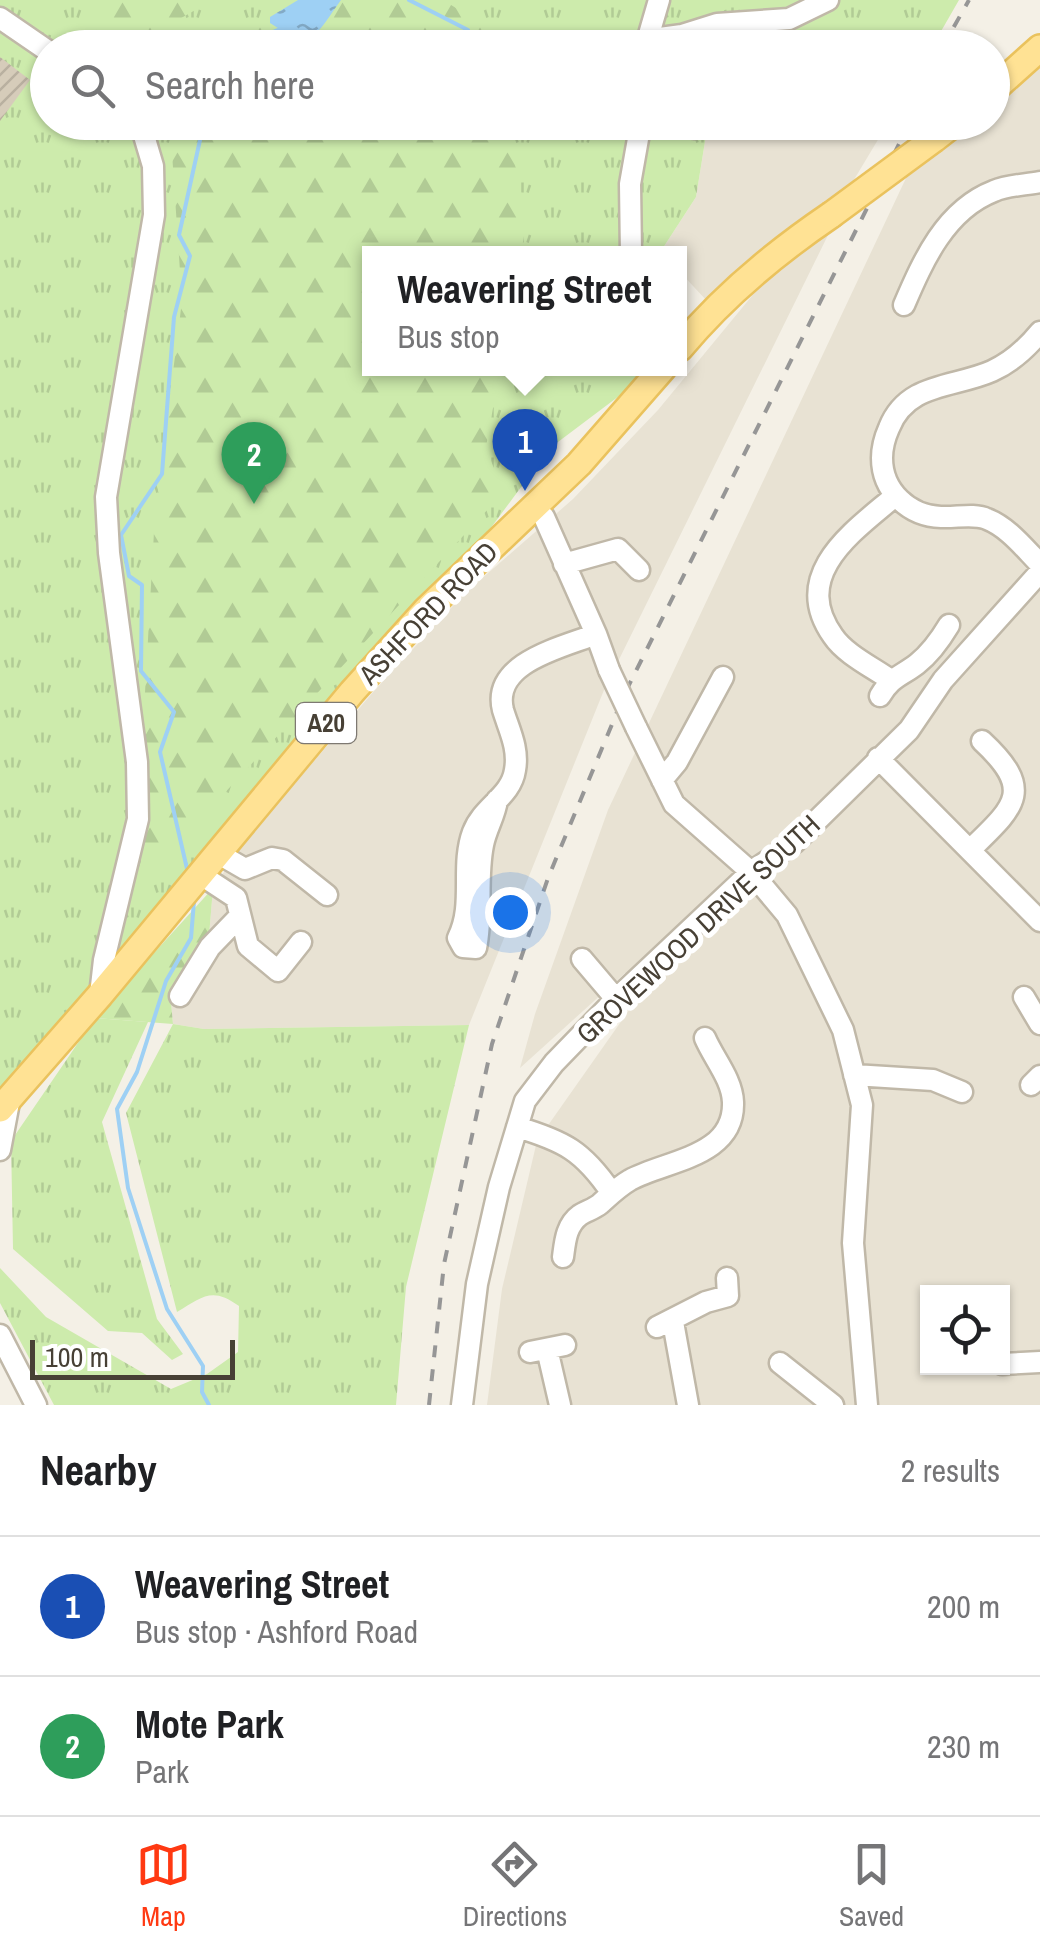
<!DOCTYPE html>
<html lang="en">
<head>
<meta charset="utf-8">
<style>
  :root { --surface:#fff; --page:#f2f2f2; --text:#202124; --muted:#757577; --line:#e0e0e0; --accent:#ff3912 }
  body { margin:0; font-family:"Archivo Narrow",sans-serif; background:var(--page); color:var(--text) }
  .controls { position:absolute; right:30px; bottom:30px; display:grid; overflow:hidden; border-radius:0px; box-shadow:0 2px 8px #0004 }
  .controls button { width:90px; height:90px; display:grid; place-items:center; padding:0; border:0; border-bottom:2px solid var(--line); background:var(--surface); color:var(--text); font:50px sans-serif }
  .scale { position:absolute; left:30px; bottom:25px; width:205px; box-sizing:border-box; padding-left:10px; border:5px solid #474035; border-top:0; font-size:28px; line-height:35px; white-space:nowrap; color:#474035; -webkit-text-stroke:8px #fff; paint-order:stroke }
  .you { position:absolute; left:510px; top:912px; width:35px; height:35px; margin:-25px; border:8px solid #fff; border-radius:50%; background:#1a73e8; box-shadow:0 0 0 15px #1a73e833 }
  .badge { display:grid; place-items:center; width:65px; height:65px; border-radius:50%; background:var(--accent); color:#fff; font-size:32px; font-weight:700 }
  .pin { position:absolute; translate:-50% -82px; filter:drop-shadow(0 2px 5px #0008) }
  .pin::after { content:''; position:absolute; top:52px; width:35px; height:30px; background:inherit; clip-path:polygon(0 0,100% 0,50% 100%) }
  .popup { position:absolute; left:362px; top:246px; width:325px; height:130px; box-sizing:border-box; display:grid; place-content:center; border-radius:0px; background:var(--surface); filter:drop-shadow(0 2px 8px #0005); font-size:32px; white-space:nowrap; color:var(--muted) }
  .popup b { font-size:38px; color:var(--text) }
  .popup::after { content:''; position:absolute; left:50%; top:100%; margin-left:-20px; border:20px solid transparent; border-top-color:var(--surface) }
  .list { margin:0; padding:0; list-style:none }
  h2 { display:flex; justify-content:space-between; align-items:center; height:130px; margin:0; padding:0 40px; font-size:42px }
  h2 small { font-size:32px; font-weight:400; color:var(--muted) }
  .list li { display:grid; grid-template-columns:65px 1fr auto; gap:30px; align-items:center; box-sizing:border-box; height:140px; padding:0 40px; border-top:2px solid var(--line) }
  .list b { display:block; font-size:38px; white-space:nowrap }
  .list p { margin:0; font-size:32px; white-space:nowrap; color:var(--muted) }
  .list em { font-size:32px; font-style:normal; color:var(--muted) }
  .icon { flex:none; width:55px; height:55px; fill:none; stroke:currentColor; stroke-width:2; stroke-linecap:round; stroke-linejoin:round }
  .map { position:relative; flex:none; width:1040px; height:1405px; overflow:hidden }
  .search { position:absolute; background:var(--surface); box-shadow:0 2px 8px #0004; left:30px; right:30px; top:30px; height:110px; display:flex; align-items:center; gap:25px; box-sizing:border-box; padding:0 35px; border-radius:55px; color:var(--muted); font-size:38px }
  .sheet { height:410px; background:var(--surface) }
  nav { display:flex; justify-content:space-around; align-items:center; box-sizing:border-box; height:140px; border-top:2px solid var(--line); background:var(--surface); font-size:28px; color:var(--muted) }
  nav a { display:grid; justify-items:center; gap:5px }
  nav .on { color:var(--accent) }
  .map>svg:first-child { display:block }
</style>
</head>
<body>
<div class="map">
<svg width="1040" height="1405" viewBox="0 0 1040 1405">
  <defs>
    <pattern id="grass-tufts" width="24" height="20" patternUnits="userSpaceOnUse" patternTransform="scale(2.5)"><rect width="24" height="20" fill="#cdebac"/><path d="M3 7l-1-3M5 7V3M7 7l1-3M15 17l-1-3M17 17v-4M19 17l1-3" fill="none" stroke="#b1cb95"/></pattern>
    <pattern id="forest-firs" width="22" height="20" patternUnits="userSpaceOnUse" patternTransform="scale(2.5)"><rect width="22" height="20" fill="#cdebac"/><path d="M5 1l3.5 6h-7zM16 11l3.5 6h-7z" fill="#b1cb95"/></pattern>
    <pattern id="water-ripples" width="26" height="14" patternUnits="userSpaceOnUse" patternTransform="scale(2.5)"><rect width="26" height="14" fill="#9ed0f4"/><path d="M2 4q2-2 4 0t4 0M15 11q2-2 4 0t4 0" fill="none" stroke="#83aac6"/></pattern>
    <pattern id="building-hatch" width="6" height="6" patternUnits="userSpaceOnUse" patternTransform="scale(2.5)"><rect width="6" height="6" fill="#d6ccba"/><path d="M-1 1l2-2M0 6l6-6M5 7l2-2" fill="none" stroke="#b9b0a0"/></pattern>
  </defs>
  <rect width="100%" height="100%" fill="#f4f0e6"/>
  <path fill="#e8e2d3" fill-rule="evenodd" d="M1040 57V1405H487L502 1289 537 1141 639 996 625 973 520 1068 535 1014 608 810 907 176 966 123 992 122 993 99ZM928 1292H1002V1368H928Z
    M708 123H888L852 183 707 301 680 272V254L661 251 696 197Z
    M832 227 604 690 469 1025 204 1029 173 1024 171 1002 209 936 213 888 244 843 374 691 464 594 573 499 658 410 765 280Z"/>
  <path fill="url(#grass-tufts)" d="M0 0H959L932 47H813L798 39 785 48H48V122L708 123 696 197 661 251 663 253 370 254V368H634L643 378 550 448 467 560 227 822 110 973 0 1094Z
    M95 1018 148 1022 102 1122 157 1319 183 1354 172 1360 142 1333 108 1331 13 1249 11 1141Z
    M173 1024 204 1029 469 1025 406 1287 396 1405H54L0 1303V1268L46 1317 171 1389 207 1374 238 1352 239 1306C212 1286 202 1297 177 1312L126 1113Z"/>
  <path fill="url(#forest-firs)" d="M95 0H213L130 47H98Z
    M307 0H443L485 26 490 47 217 48Z
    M170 123H506L527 219 521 253 370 254V368L500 369 486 447 503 493 141 883V764L155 514 182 301Z
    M213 888 209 936 171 1002 173 1024 95 1018Z"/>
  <path fill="url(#water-ripples)" d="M298 0H341C315 36 313 52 270 23V17Z"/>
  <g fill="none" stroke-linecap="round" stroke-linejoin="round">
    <path stroke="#9ed0f4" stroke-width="4" d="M409 0 468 30
      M234 48 285 27
      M188 873 160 752 174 712 141 671 142 585 129 576 121 535 162 474 174 317 190 256 179 235 204 122
      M194 901 191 938 166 981 137 1072 117 1109 128 1188 167 1309 203 1366 202 1392 209 1405"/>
  </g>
  <path fill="url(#building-hatch)" d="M0 57 30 80 0 121Z"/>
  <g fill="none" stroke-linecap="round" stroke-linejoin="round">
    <g stroke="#c0b8a8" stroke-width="25">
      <path id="minor" d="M0 18 48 51
        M645 40 682 35 717 24 789 19 828 0
        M645 48 659 0
        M684 122 694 128
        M631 254 630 184 641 122
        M904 305C923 261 945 210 994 191 1008 185 1025 185 1040 182
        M1040 332C1026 349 1012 362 992 371 954 388 907 382 889 428 885 437 882 448 882 458 882 491 909 516 941 517 956 518 974 513 987 519 1008 527 1025 549 1040 564
        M544 517 596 634 609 670
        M564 564 618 549 639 570
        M889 679C872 667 845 654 833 636 789 574 854 531 895 496
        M880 696C891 677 900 677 917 664 931 653 940 640 949 625
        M636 727 674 804 751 872 787 915 843 1030 862 1105 853 1243 867 1405
        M878 758 1040 921
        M662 780 677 762 723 677
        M497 800C495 816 486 829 483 845 476 879 483 914 476 948L463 947 458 938C475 904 460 867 473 832 483 806 511 797 515 770 519 748 509 730 503 710 491 662 564 647 596 634
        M970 850C1014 807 1036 791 982 741
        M219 854 245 869 272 858 283 860 327 895
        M201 875 236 898 248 946 278 971 301 942
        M582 959 616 999
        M100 995 104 960 138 819 137 762 109 553 106 497 154 215 153 166 140 122
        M180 996 210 947 238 918
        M1024 997 1040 1024
        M854 1075 933 1080 962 1092
        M1031 1085 1040 1076
        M517 1127C564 1141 583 1151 611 1192
        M0 1150 10 1097
        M563 1257C565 1242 566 1225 580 1215 586 1211 594 1209 600 1204 610 1195 618 1187 630 1180 667 1160 735 1157 733 1102 732 1079 714 1059 705 1038
        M673 1322 688 1405
        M657 1327 706 1302 728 1296 727 1278
        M0 1335 36 1405
        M547 1349 560 1405
        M530 1352 565 1345
        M780 1363 833 1405
        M1002 1364 1040 1362
        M462 1405 477 1284 499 1187 525 1101 554 1063 616 999 751 872 794 843 909 730 943 680 1040 572"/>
    </g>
    <g stroke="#eac25d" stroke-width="30">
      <path id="major" d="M992 91 1040 48
        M934 139 956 122
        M680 348C724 295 775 253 831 215
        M0 1109 100 995 352 692 426 610 579 464 663 368"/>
    </g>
    <use href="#minor" stroke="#fff" stroke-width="20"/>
    <use href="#major" stroke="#ffe294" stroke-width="25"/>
    <path stroke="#969696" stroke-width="4" stroke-dasharray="12 12" stroke-linecap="butt" d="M942 48 969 0
      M429 1405 444 1264 492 1044 548 878 625 693 910 122"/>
    <g stroke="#c0b8a8" stroke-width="25" stroke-linecap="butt">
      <path id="minor-bridge" d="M609 670 636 727"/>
    </g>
    <g stroke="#eac25d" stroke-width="30" stroke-linecap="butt">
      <path id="major-bridge" d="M831 215 934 139"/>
    </g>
    <use href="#minor-bridge" stroke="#fff" stroke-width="20"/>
    <use href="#major-bridge" stroke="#ffe294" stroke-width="25"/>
  </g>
  <g text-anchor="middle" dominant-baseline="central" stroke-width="10" stroke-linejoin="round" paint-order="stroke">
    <rect fill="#fff" stroke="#7e7972" stroke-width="2.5" x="296" y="703" width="60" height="40" rx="8"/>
    <g font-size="25" font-weight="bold" fill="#474035">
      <text x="326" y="723">A20</text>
    </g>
    <g font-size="28" fill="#474035" stroke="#fff">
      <text transform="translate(428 613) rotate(-46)">ASHFORD ROAD</text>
      <text transform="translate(698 929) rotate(-43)">GROVEWOOD DRIVE SOUTH</text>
    </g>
  </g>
</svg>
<div class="controls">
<button><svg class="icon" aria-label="locate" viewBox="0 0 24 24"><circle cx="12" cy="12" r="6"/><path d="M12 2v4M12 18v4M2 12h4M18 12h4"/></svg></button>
</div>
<div class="scale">100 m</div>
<div class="you"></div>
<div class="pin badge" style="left:525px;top:491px;background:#1a4fb4">1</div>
<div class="popup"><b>Weavering Street</b>Bus stop</div>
<div class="pin badge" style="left:254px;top:504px;background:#2e9e5b">2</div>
<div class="search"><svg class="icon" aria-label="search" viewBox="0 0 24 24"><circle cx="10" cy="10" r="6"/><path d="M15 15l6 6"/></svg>Search here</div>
</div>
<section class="sheet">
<h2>Nearby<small>2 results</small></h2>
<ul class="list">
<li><span class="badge" style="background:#1a4fb4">1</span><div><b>Weavering Street</b><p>Bus stop · Ashford Road</p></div><em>200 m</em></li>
<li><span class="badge" style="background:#2e9e5b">2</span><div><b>Mote Park</b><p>Park</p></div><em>230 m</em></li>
</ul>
</section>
<nav>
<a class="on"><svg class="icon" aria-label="map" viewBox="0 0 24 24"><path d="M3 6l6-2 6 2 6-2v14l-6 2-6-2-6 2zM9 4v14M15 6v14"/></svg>Map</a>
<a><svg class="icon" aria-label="directions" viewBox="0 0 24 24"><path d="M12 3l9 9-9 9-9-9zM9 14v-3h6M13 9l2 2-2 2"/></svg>Directions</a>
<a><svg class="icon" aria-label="saved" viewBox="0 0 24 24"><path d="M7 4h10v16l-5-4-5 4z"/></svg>Saved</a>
</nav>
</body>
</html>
